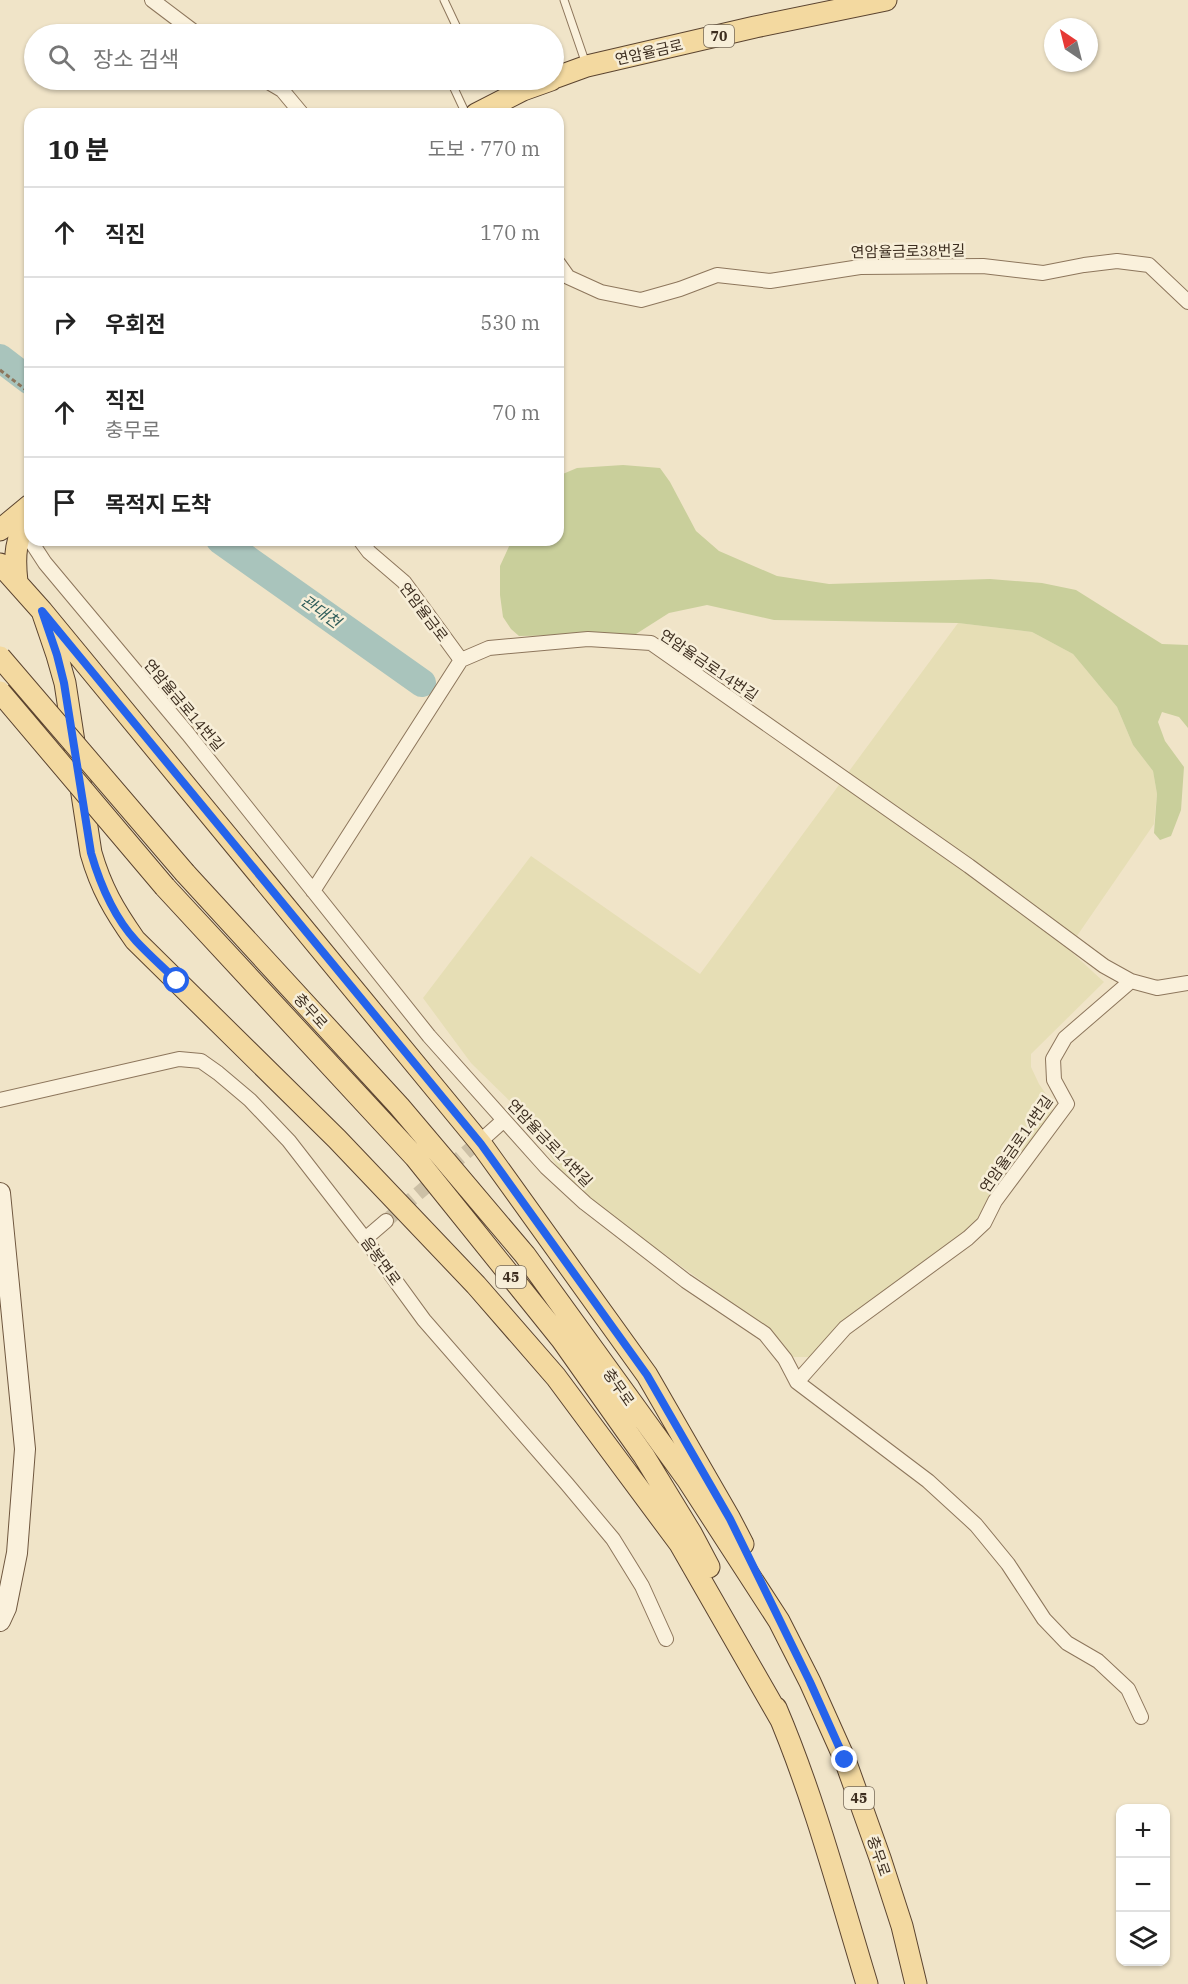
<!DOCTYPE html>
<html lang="ko">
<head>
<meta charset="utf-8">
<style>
  :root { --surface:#fff; --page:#f2f2f2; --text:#222; --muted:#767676; --line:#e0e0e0 }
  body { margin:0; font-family:"IBM Plex Serif","Noto Sans KR",serif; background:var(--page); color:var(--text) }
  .controls { position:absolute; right:18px; bottom:18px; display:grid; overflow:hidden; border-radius:12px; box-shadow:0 2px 4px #0004 }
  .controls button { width:54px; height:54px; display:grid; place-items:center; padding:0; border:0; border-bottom:2px solid var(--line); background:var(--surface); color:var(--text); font:30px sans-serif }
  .compass { position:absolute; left:1044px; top:18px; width:54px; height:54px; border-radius:50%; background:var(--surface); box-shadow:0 2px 4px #0004; rotate:325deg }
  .stop { position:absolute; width:18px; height:18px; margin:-14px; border:4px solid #2563eb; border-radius:50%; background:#fff }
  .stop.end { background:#2563eb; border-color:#fff; box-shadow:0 2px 6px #0008 }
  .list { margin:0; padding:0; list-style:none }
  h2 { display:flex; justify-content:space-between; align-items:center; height:78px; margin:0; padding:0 24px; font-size:26px }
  h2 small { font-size:20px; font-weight:400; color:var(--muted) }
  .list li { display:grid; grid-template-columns:39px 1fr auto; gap:18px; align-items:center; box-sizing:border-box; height:90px; padding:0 24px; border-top:2px solid var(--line) }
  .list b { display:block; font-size:22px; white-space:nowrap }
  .list p { margin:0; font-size:20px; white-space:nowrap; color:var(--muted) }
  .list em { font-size:20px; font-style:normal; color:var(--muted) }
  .icon { flex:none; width:33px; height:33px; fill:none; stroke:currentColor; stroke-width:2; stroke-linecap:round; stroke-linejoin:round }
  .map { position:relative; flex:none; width:1188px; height:1984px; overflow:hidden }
  .search { position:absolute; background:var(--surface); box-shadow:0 2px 4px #0004; left:24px; top:24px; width:540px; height:66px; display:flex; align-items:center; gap:15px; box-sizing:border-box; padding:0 21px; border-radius:33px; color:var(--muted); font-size:22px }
  .panel { position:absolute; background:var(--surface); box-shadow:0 2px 4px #0004; left:24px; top:108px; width:540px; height:438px; border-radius:18px }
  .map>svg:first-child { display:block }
</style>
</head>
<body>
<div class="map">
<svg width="1188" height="1984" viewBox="0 0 1188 1984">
  <rect width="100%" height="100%" fill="#f0e4c8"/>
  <path fill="#e6deb5" d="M958 623 1032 632 1073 654 1117 707 1133 745 1153 771 1157 794 1154 824 1068 949 1104 982 1031 1054V1067L1039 1084 1048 1097 1052 1111 982 1216 968 1232 813 1357H793L782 1342 753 1318 617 1220 563 1175 522 1113 471 1063 423 998 531 856 700 974Z"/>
  <path fill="#c9cf9b" d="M623 465 660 468 670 482 696 531 719 551 777 576 829 584 990 579 1042 583 1076 590 1162 644 1188 645V728L1179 717 1162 712 1158 722 1165 741 1184 767 1181 810 1171 836 1160 840 1154 833 1157 794 1153 771 1133 745 1117 707 1073 654 1032 632 958 623 774 620 707 605 669 613 636 634 519 636 511 629 503 617 500 595V566L512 540H558V476L577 468Z"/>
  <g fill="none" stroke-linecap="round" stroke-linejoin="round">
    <path stroke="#a9c4bc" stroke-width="28" d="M0 358 30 381
      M220 540 422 683"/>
    <path stroke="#ccc0a6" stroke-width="14" stroke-dasharray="14 7" stroke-linecap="butt" d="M386 1221 483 1138"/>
    <g stroke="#8d765c" stroke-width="9">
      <path id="lane" d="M444 0 460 34
        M564 0 586 64
        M452 80V84L466 114"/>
    </g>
    <g stroke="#8d765c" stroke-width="16">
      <path id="street" d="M152 0 197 34
        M265 80 282 90 302 114
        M558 263 568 277 601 292 641 300 680 289 717 275 770 281 860 267 983 266 1043 273 1084 265 1117 261 1149 265 1188 302
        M30 540 45 563 188 734 429 1036 546 1167 585 1203 686 1281 765 1334 785 1359 797 1382 928 1481 976 1525 1008 1564 1044 1619 1067 1643 1098 1661 1128 1689 1141 1717
        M360 540 369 552 404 582 461 660
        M313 891 461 660 489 648 588 639 651 643 969 866 1104 966 1131 981 1157 988 1188 983
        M0 1100 179 1059 201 1061 218 1073 250 1100 289 1141 365 1239 424 1320 567 1484 613 1539 642 1586 666 1639
        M485 1137 504 1120
        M365 1239 386 1221
        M797 1382 845 1328 968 1238 984 1223 995 1201 1067 1104 1054 1080 1053 1059 1065 1038 1131 981"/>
    </g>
    <g stroke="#6f573f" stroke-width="22">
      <path id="secondary" d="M0 1193 25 1449 17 1553 6 1608 0 1621"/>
    </g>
    <g stroke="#5b4430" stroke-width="23">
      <path id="primary" d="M554 78 587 66 755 27 886 0
        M476 114 523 90 551 80
        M0 530 30 505
        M0 564 42 611 481 1144 647 1375 730 1519 743 1544
        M17 582C14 555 15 539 30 515
        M42 611 57 655 65 683 91 853C101 888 114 910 135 940L337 1139 476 1285 556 1377 680 1544 781 1720
        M185 873 399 1106 525 1255 687 1479 779 1621 810 1682 845 1760 880 1858 902 1926 916 1984
        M165 887 415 1157 562 1340 644 1456 691 1533 709 1567
        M776 1708C814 1797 839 1892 867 1984"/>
    </g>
    <path stroke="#8d765c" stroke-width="3" stroke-dasharray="4.5 3" stroke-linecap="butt" d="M0 370 30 393"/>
    <use href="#lane" stroke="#faf1dc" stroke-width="7"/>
    <use href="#street" stroke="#faf1dc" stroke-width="14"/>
    <use href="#secondary" stroke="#faf1dc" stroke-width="20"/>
    <use href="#primary" stroke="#f3d9a0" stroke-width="21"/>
    <g stroke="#5b4430" stroke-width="23" stroke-linecap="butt">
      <path id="primary-bridge" d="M0 657 185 873
        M0 692 165 887"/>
    </g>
    <use href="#primary-bridge" stroke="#f3d9a0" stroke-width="21"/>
  </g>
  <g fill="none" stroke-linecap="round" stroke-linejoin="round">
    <path stroke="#2563eb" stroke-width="8" d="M177 981C164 968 149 955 136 941 114 917 100 884 91 853L64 683 57 655 42 611 481 1144 647 1375 730 1519 810 1682 845 1760"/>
  </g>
  <g text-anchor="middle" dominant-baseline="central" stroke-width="5" stroke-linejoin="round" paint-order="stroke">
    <g fill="#f7eed8" stroke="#756857" stroke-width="1.5">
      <rect x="704" y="25" width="30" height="22" rx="4.5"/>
      <rect x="496" y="1266" width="30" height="22" rx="4.5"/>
      <rect x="844" y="1787" width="30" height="22" rx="4.5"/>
    </g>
    <g font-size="14" font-weight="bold" fill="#3d2e20">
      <text x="719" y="36">70</text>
      <text x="511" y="1277">45</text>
      <text x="859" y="1798">45</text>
    </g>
    <g font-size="15" fill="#3d2e20" stroke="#f7eed8">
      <text transform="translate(649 52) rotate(-13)">연암율금로</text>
      <text transform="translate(908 251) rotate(-1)">연암율금로38번길</text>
      <text transform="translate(424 612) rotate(53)">연암율금로</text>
      <text transform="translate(709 665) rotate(34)">연암율금로14번길</text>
      <text transform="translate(184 705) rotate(50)">연암율금로14번길</text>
      <text transform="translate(311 1011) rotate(48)">충무로</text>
      <text transform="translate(550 1143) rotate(46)">연암율금로14번길</text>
      <text transform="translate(1016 1144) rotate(-55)">연암율금로14번길</text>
      <text transform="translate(381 1261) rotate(54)">음봉면로</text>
      <text transform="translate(619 1387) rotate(55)">충무로</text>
      <text transform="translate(879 1856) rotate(71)">충무로</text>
    </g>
    <g font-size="16" font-style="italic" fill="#2f5d5a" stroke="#f7eed8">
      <text transform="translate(321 611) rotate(35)">관대천</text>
    </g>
  </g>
</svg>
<div class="controls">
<button>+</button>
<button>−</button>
<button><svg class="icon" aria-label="layers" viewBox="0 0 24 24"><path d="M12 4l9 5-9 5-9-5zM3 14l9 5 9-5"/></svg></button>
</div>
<svg class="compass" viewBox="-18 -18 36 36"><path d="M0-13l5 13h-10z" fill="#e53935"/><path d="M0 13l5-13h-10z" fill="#767676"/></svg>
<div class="stop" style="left:177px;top:981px"></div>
<div class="stop end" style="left:845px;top:1760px"></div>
<div class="search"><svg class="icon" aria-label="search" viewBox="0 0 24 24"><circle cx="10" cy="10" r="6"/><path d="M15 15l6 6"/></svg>장소 검색</div>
<section class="panel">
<h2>10 분<small>도보 · 770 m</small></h2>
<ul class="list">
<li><svg class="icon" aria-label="ahead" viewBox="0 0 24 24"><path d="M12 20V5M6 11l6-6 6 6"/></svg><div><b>직진</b></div><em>170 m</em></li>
<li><svg class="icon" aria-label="right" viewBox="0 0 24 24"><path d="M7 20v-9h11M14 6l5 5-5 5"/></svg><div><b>우회전</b></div><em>530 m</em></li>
<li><svg class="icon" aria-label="ahead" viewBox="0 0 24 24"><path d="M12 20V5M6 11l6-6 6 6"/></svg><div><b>직진</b><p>충무로</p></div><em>70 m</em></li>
<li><svg class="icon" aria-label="arrive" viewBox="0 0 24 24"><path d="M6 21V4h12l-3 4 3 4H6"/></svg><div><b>목적지 도착</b></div></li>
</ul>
</section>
</div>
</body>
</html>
